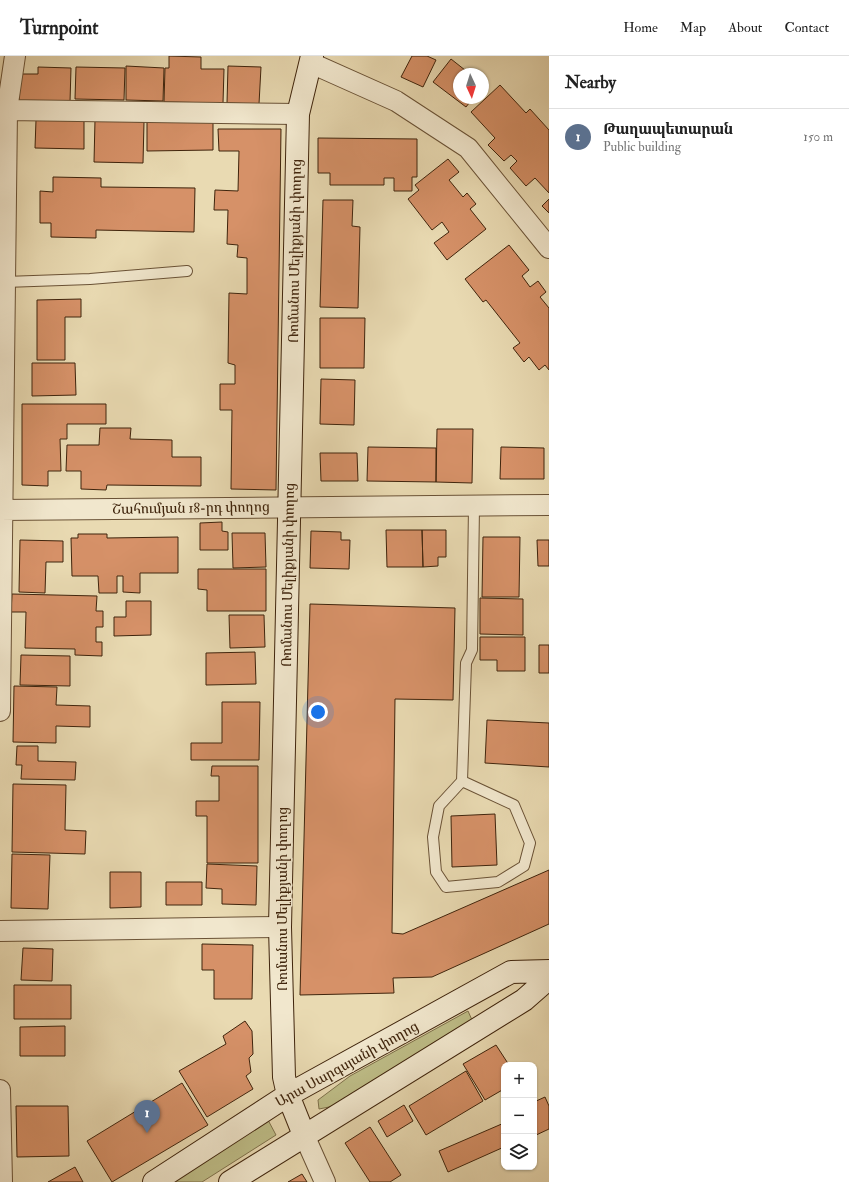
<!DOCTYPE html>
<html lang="en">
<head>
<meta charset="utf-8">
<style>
  :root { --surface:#fff; --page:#f2f2f2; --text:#222; --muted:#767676; --line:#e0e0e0; --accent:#d93025 }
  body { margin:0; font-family:"IM FELL Double Pica","Noto Serif Armenian",serif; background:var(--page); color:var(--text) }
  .controls { position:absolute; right:12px; bottom:12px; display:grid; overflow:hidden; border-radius:8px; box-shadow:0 1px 3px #0004 }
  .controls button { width:36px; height:36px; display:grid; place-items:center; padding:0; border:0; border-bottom:1px solid var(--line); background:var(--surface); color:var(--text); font:20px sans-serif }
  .compass { position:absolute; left:453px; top:12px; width:36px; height:36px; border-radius:50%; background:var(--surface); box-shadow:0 1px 3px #0004; rotate:176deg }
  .you { position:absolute; left:318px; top:656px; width:14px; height:14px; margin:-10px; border:3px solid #fff; border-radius:50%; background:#1a73e8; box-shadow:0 0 0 6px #1a73e833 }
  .badge { display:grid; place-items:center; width:26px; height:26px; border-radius:50%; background:var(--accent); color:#fff; font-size:13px; font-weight:700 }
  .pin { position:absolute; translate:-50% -33px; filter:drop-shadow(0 1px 2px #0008) }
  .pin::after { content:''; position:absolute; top:21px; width:14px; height:12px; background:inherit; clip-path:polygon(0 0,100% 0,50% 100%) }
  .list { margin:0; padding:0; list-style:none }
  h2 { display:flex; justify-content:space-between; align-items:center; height:52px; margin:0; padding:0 16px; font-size:17px }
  h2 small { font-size:13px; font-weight:400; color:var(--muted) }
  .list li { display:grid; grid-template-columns:26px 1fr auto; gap:12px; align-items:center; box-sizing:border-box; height:56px; padding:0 16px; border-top:1px solid var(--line) }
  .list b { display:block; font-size:15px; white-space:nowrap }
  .list p { margin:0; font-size:13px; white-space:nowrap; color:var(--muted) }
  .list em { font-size:13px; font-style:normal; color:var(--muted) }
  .icon { flex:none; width:22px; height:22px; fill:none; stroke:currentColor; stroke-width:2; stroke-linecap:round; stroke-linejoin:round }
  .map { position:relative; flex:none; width:549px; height:1126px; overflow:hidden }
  header { display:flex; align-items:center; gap:24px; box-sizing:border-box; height:56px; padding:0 20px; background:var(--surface); border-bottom:1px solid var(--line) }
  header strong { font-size:19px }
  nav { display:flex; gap:22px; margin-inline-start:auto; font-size:14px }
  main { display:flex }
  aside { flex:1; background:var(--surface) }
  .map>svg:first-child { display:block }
</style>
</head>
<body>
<header>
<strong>Turnpoint</strong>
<nav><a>Home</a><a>Map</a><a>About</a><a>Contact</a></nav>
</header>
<main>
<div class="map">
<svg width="549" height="1126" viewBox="0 0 549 1126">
  <rect width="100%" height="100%" fill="#e9dab2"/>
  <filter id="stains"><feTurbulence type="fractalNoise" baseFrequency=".005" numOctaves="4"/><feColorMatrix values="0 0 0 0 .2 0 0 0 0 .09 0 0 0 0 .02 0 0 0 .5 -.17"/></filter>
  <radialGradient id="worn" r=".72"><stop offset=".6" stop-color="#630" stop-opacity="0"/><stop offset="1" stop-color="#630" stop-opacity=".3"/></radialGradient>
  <path fill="#bebd87" stroke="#7e704a" d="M468 955 472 964 334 1050 319 1053 318 1044 350 1020Z
    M268 1064 276 1079 202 1126H170Z"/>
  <path fill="#d69168" stroke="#3f240c" d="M169 0 201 1V13H224L223 47 164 46 165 12H169Z
    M412 0H427L436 4 423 31 401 21Z
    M451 3 470 18H459V42H473L466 51 433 26Z
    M126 10 164 12 163 45 126 44Z
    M228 10 261 11 259 48 227 47Z
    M38 11 71 12 70 46 19 45 20 18H38Z
    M76 11 125 12 124 44 75 43Z
    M500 29 526 57 530 53 549 74V137L535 122 526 130 510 112 517 105 511 99 504 105 488 89 495 82 471 56Z
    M36 64H84V93L35 92Z
    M95 64 144 66 143 107 94 106Z
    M147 66H213V94L147 95Z
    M218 73H281L276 434 231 433 232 354H220V328H235V309L228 307 229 237 247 238V202L237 201 238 189 227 188 228 154H214L215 134 238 135 239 95H219Z
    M318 82 417 83V121H412V135H394V122H384V129H330V117H318Z
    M448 103 459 116 449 124 463 141 467 137 476 148 470 153 486 173 447 204 434 187 449 176 442 166 432 174 408 143 419 134 415 129Z
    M53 121 101 122V131L195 132 194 176 96 174V182L51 181V167H40V135L53 136Z
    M549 143V157L542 150Z
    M323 144H353L352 170 360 171 358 252 320 251Z
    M509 189 529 214 522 220 530 231 538 225 546 236 540 241 549 252V314L545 309 539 314 529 301 524 306 513 292 520 287 486 244 483 246 465 223Z
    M81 243V261H65V304H37V244Z
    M320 262H365L364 312H320Z
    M32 307H75L76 339 32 340Z
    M321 323 355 324 354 369 320 368Z
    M22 348H106V368H67V383H60L61 415H48V430L22 429Z
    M100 372H131L130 383 172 384V401H201V430L107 429 106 434 81 433V415H66L67 389H99Z
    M437 373H473L472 427 436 426Z
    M368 391 436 392V426L367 425Z
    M501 391 544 392V423H500Z
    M320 397H357L358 425H321Z
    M222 466V475L228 476V494H200V467Z
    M386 474H422L423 511H387Z
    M422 474H446V501H438V510L423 511Z
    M311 475 341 476V484H350L349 513 310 512Z
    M232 477H265L266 511 233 512Z
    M78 478H107V482L178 481V517H140V537L123 536V520H117V537H99L98 520H72L71 482H78Z
    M483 481H520L519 541H482Z
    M20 484 63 485V506H46L45 537 19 536Z
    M537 484H549V510H538Z
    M198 513H266V555H207V534L198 533Z
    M12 538 97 540 96 555H103V571H96V586H102V600L75 599V593L25 592 26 556H11Z
    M480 542 523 543V579L480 578Z
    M126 545H151V579L114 580V561H126Z
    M310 548 455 552 453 644 395 643 392 877 403 878 549 814V868L432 921 393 922 394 937 300 939Z
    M229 559H264L265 591 230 592Z
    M480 581H525V615H497V604H480Z
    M539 589H549V617H539Z
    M255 596 256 628 206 629V597Z
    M21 599 70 600V630L20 629Z
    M14 630 57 631 56 649 90 650V671L56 670V687L13 686Z
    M222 646H260L259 704H191V687H222Z
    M487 664 549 667V711L485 707Z
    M17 690H38V705L76 706 75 724 21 723 22 709H16Z
    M212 710H258V807H207V760H196V745H219V720H211Z
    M13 728 66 729 65 774 86 775 85 798 12 796Z
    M495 758 497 809 452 811 451 760Z
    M12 798 50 799 48 853 11 852Z
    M207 808 257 810 256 849 222 848V833L206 832Z
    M110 816H141V851L110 852Z
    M166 826H202V849H166Z
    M202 888 253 889 252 943H214V914H202Z
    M23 892 53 893 52 925 21 924Z
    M14 929H71V963H14Z
    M245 965 252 975 253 998 249 1002 251 1016 246 1020 253 1033 207 1061 179 1015 226 988 223 980Z
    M65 970V1000H20V971Z
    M496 989 509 1009H504V1033L485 1044 463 1008Z
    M466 1015 483 1045 426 1079 409 1050Z
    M182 1027 208 1069 112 1126 87 1085Z
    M545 1041 549 1050V1073L534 1080V1046Z
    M404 1049 413 1065 387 1081 378 1065Z
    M16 1050H68L69 1100 17 1101Z
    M504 1067V1091L448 1116 439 1095Z
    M370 1071 401 1119 390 1126H370L345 1087Z
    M75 1111 83 1126H48Z
    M302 1118 307 1126H288Z"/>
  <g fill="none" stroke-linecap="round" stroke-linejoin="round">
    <g stroke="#6a5236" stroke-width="12">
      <path id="lane" d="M5 226 90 223 187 215
        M462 725 514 749 530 787 524 810 498 826 446 831 436 816 433 781 439 750 462 725 466 607 472 594 474 450"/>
    </g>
    <g stroke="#6a5236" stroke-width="22">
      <path id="street" d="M311 7 396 45 468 92 549 192
        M7 54 298 58
        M0 454 549 449
        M0 655 7 54 15 0
        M0 875 280 871
        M0 1034 2 1126
        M304 1079 325 1126"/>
    </g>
    <g stroke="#3f240c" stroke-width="24">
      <path id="secondary" d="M304 1079 288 1039 284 1021 280 871 298 58 312 0
        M154 1126 288 1039 511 916 549 915
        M230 1126 524 944 549 922"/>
    </g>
    <use href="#lane" stroke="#f1e7cd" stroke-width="10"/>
    <use href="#street" stroke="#f1e7cd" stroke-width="20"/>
    <use href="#secondary" stroke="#f1e7cd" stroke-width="22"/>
  </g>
  <g text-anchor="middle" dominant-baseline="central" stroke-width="3" stroke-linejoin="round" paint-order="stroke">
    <g font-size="14" fill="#3f240c" stroke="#f1e7cd">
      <text transform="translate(295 195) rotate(-89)">Ռոմանոս Մելիքյանի փողոց</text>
      <text transform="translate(191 452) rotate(-1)">Շահումյան 18-րդ փողոց</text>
      <text transform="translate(288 519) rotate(-89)">Ռոմանոս Մելիքյանի փողոց</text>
      <text transform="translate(282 843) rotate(-90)">Ռոմանոս Մելիքյանի փողոց</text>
      <text transform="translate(347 1008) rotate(-29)">Արա Սարգսյանի փողոց</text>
    </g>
  </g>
  <rect width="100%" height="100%" filter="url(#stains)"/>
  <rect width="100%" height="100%" fill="url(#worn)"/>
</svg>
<div class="controls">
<button>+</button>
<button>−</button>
<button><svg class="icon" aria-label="layers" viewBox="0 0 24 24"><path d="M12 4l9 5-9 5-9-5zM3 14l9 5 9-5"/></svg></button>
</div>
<svg class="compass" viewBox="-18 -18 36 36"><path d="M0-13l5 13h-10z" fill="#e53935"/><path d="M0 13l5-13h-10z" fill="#767676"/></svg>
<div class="you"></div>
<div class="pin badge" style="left:147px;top:1077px;background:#5c6f8a">1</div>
</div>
<aside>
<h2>Nearby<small></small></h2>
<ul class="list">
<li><span class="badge" style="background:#5c6f8a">1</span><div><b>Թաղապետարան</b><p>Public building</p></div><em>150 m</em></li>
</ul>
</aside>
</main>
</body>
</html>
